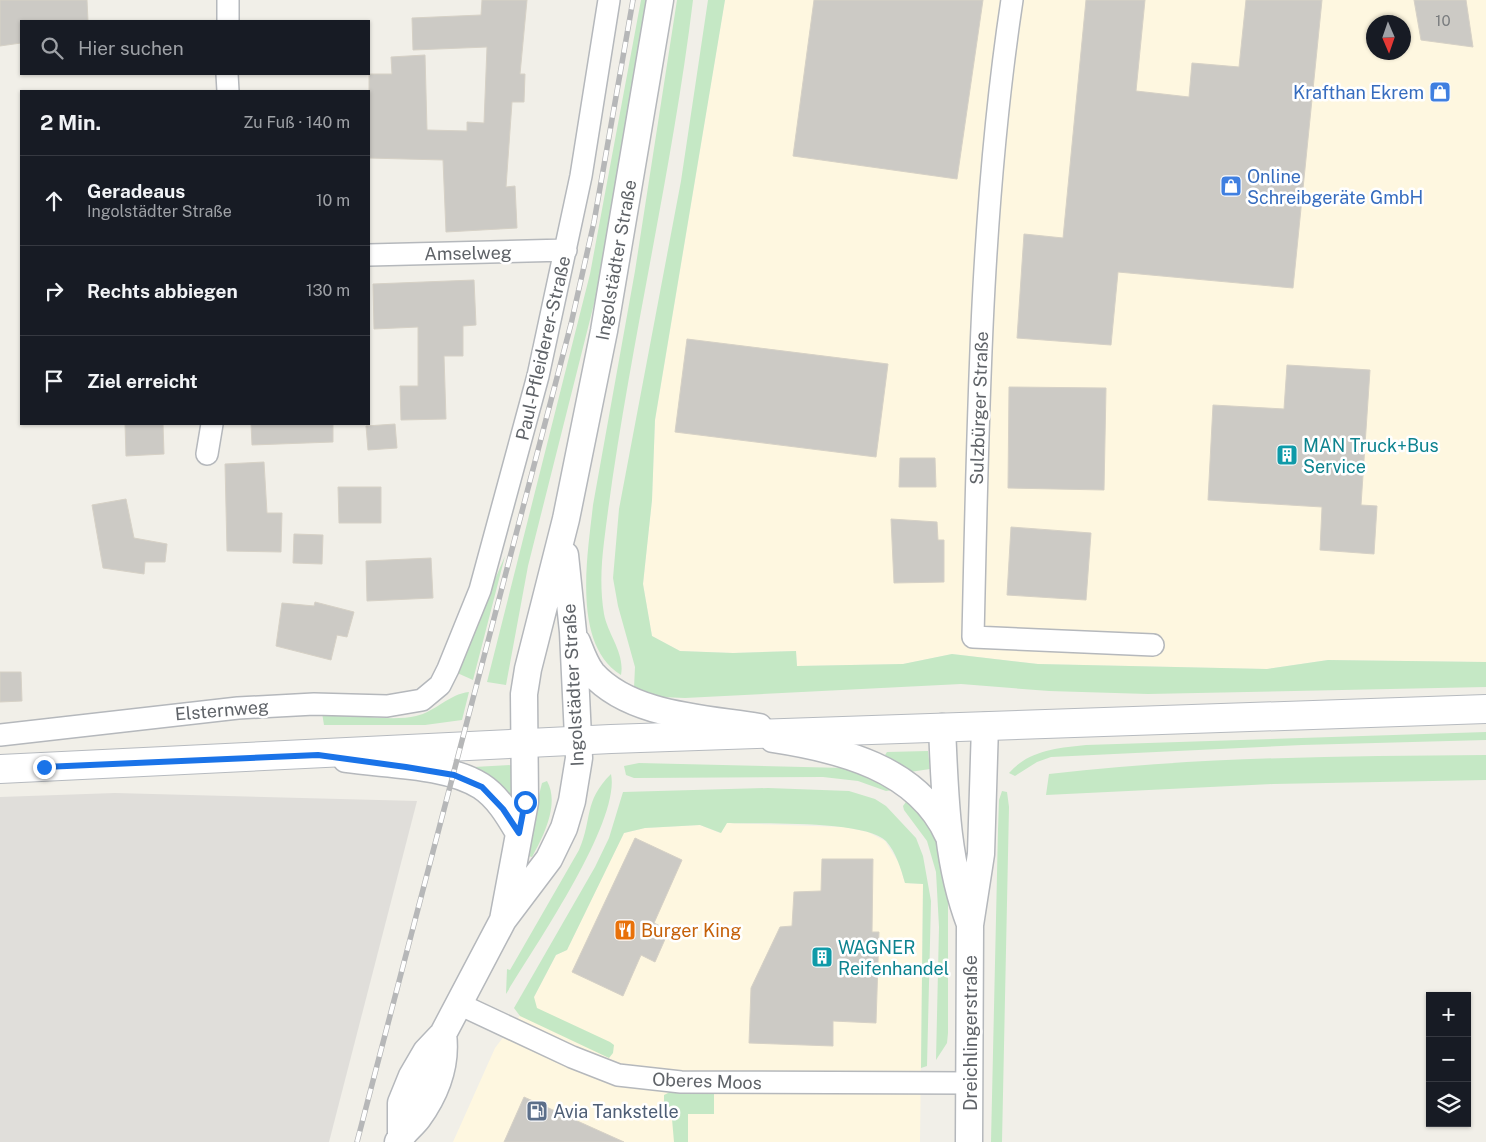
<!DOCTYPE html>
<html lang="de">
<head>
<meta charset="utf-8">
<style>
  :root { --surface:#171b24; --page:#20242c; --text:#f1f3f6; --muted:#9ea1a6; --line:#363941 }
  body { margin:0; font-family:"Public Sans",sans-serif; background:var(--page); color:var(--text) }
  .controls { position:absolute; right:15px; bottom:15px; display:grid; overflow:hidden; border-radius:0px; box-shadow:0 1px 4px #0004 }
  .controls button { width:45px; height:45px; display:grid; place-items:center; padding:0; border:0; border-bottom:1px solid var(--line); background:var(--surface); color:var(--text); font:25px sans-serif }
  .compass { position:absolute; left:1366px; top:15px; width:45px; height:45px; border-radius:50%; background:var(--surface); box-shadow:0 1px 4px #0004; rotate:178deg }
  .stop { position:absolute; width:15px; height:15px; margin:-11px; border:4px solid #1a73e8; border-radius:50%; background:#fff }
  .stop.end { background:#1a73e8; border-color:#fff; box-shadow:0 1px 5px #0008 }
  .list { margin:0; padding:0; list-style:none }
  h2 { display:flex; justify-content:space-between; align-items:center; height:65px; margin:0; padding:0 20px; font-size:21px }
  h2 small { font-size:16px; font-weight:400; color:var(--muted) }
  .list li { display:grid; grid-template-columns:32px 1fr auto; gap:15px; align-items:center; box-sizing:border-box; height:90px; padding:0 20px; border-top:1px solid var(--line) }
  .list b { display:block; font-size:19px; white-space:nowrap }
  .list p { margin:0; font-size:16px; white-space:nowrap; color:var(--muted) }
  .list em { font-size:16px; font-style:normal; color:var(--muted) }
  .icon { flex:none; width:28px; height:28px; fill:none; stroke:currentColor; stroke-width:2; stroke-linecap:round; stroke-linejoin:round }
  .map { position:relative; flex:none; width:1486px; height:1142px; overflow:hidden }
  .search { position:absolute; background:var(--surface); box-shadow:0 1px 4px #0004; left:20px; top:20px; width:350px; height:55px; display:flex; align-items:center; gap:12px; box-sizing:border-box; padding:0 18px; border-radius:0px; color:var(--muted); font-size:19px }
  .panel { position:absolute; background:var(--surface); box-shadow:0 1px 4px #0004; left:20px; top:90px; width:350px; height:335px; border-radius:0px }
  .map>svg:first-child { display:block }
</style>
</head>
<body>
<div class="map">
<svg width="1486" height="1142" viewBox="0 0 1486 1142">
  <rect width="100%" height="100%" fill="#f1efe8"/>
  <path fill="#fef7e0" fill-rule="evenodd" d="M725 0H1486V662L1328 660 1267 669 1038 664 952 654 903 664 797 666 796 651 733 653 680 651 652 636 643 584 652 500 655 420ZM1374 22H1404V52H1374Z
    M726 823 844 827 868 832 885 841 899 863 905 883 923 884 920 1142H453L495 1048 534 997 556 955 567 950 624 833 645 828 700 825 720 833Z"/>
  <path fill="#e0deda" d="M115 793 417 801 329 1142H0V797Z"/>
  <path fill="#c5e8c5" d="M641 0H648L601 276 528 566 506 685 487 682 590 274Z
    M677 0H693C671 182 626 360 604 542 601 566 600 590 604 614 608 635 625 653 621 675 571 644 588 553 593 505L635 271Z
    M708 0H725L655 420 652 500 643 584 652 636 680 651 733 653 796 651 797 666 903 664 952 654 1038 664 1267 669 1328 660 1486 662V687L1148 694 1049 691 961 684 685 698 661 697 634 688 635 667 618 606 613 578 619 509 681 181Z
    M505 556 473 680 455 672Z
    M469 692 462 720 425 725H324L322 713C348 714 392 722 416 716 435 712 449 694 469 692Z
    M1486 732V740L1302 745 1051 757 1037 762 1015 776 1009 773C1029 750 1058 748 1086 745Z
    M928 751 930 769 910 772 885 755 887 752Z
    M1486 755V780L1273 784 1046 795 1049 774C1194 757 1341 756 1486 755Z
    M639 763 845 768 861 772 893 790 886 791 858 781 823 777 634 778 626 775 624 766Z
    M512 765 514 798 474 767Z
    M611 774C621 822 533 949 506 994L507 969 510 970 579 850C593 818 583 802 611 774Z
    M547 781C560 804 543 837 532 857L528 856 538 799 542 783Z
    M768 788 849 791 875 799 886 806 916 838 923 856 931 901 927 1066 921 1068 923 884 905 883C901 869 896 852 886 841 865 820 759 824 727 823L721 833 700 825 645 828 624 833 567 950 556 955 534 997 537 1008 610 1042 614 1045 613 1053 609 1058 520 1016 514 1008 595 867 609 838 623 792Z
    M1002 791 1007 792 1009 807 1002 1142H991L998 829 999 800Z
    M908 799 939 839 948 884V1033L947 1043 936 1060 939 927 936 872 927 841 904 810 903 806Z
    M670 1092 714 1093V1114H688V1142H674L672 1119 664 1103V1095Z"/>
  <path fill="#cccac5" stroke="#d6d1c6" d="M0 0H87L88 21H21V43L0 46Z
    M482 0H527L520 74H525L524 102H512L506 187 515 186 517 228 446 232 443 160 369 158V74H392L391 57 425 55 427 130 467 131V122L484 123 487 47 413 50 412 18 481 15Z
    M814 0H983L957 179 793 156Z
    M1086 0H1145L1136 91 1189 97 1192 63 1239 67 1246 0H1322L1293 288 1118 272 1111 345 1017 338 1024 234 1063 238Z
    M1414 0H1466L1473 47 1421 40Z
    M474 280 476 325 463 326V356H444L446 419 401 420 400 386H418V327L374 329 373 284Z
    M687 339 888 364 876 457 675 432Z
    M1287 365 1370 370 1361 505 1377 506 1374 554 1320 550 1322 507 1208 500 1213 405 1284 409Z
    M1009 387 1106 388 1104 490 1008 488Z
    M125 424H163L164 454 126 456Z
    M251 424H333V442L252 445Z
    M395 424 397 448 368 450 366 426Z
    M900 458H935L936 487H899Z
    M264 462 267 513H282L281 552 227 551 225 464Z
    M338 487H381V523H339Z
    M126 499 134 538 167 544 165 562H145L144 574 103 568 92 505Z
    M891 519 937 522 938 540H944V582L894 583Z
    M1011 527 1091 533 1086 600 1007 595Z
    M294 534 323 535 322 564 293 563Z
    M431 558 433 598 367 601 366 561Z
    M315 602 354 612 347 637 337 635 331 660 276 646 282 603 314 606Z
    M0 672H21L22 701 0 702Z
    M635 838 682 860 654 923 660 926 657 933 666 937 655 962 641 955 623 996 572 972Z
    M822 859H873L872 932H879L876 1023 833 1021V1046L749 1043 751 988 780 927 792 926 794 892 821 891Z
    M524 1097 624 1142H504Z"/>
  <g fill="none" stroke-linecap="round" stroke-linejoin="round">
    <g stroke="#b5b8bc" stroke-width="24">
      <path id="minor" d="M1012 0C980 211 978 425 973 637L1153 645
        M228 21V0
        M227 74 228 91
        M369 255 566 250
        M207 454 212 424
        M0 735 238 708 314 704 387 706 422 700 440 685 448 669 480 590 538 376 581 176 609 0
        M459 1004 572 1057 618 1075 681 1082 970 1083"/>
    </g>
    <g stroke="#b5b8bc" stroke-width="29">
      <path id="tertiary" d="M577 642C581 652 585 664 592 673 630 716 705 718 759 727
        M942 727C945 794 946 861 970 924
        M773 739C839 749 918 768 948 835
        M346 759C387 765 446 764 481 786 498 797 509 816 519 833
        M503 920 525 802 524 694 528 669 566 519 604 331 660 0
        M401 1137V1103L412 1076 426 1052 443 1034 503 920 549 859 564 828 572 801 579 758 573 632 565 555
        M398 1142C402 1133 412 1126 418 1118 436 1093 447 1065 443 1034
        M969 1142 970 925 981 854 985 726"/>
    </g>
    <g stroke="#b6babf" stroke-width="30">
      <path id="secondary" d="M0 769 611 739 1486 709"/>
    </g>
    <use href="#minor" stroke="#fff" stroke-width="21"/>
    <use href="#tertiary" stroke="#fff" stroke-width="26"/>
    <use href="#secondary" stroke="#fff" stroke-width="28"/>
    <g stroke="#b6b7b8" stroke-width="5.5">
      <path id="rail" d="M357 1142 571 324 594 222 633 0"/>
    </g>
    <use href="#rail" stroke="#fff" stroke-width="4" stroke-dasharray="11" stroke-linecap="butt"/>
  </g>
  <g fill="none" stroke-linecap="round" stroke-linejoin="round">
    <path stroke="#1a73e8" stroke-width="6" d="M44 767 318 755 406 767 454 775 482 787 503 809 519 833 525 802"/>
  </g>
  <defs>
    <g id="shop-square" transform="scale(1.125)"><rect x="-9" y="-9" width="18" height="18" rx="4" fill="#3f7fe0" stroke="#fff"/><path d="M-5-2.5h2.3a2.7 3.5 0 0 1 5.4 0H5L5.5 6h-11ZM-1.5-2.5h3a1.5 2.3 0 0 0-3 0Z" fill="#fff"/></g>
    <g id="building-square" transform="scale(1.125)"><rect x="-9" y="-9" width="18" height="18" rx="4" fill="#0f9aa8" stroke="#fff"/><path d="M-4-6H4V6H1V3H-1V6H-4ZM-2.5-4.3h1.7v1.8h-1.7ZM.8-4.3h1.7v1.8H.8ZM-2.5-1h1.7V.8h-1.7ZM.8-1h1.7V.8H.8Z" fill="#fff"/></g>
    <g id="restaurant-square" transform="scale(1.125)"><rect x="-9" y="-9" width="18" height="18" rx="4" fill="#e8710a" stroke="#fff"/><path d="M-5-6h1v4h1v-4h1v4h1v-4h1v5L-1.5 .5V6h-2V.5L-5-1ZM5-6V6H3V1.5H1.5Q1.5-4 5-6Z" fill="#fff"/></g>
    <g id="fuel-square" transform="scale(1.125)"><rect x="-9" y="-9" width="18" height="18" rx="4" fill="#5c6f8a" stroke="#fff"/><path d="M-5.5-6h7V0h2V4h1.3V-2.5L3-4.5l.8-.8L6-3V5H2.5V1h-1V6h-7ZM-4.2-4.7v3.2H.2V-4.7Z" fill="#fff"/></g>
  </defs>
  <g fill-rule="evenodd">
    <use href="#shop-square" x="1440" y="92"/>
    <use href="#shop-square" x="1231" y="186"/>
    <use href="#building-square" x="1287" y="455"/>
    <use href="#restaurant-square" x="625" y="930"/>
    <use href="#building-square" x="822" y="957"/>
    <use href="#fuel-square" x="537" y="1111"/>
  </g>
  <g text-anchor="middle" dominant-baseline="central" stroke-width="5" stroke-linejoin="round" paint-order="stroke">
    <g font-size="15" fill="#7a7d7f">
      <text x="1443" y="20">10</text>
    </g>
    <g font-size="18" fill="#366cbe" stroke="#fff" text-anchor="end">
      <text x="1424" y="92">Krafthan Ekrem</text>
      <text x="1247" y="176" text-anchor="start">Online<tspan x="1247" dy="21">Schreibgeräte GmbH</tspan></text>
    </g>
    <g font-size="18" fill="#5f6368" stroke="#fff">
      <text transform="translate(468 253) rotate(-1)">Amselweg</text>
      <text transform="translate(616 260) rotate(-80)">Ingolstädter Straße</text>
      <text transform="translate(543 348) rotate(-77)">Paul-Pfleiderer-Straße</text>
      <text transform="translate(979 408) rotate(-88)">Sulzbürger Straße</text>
      <text transform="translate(573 685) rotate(-93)">Ingolstädter Straße</text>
      <text transform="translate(222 710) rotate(-5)">Elsternweg</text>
      <text transform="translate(970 1033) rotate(-90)">Dreichlingerstraße</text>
      <text transform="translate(707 1081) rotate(2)">Oberes Moos</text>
    </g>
    <g font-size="18" fill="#0d838f" stroke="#fff" text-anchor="start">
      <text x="1303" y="445">MAN Truck+Bus<tspan x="1303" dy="21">Service</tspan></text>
      <text x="838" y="947">WAGNER<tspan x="838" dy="21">Reifenhandel</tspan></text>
    </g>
    <g font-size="18" fill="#c56008" stroke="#fff" text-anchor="start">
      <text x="641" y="930">Burger King</text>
    </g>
    <g font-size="18" fill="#4e5e75" stroke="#fff" text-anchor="start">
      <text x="553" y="1111">Avia Tankstelle</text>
    </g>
  </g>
</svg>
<div class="controls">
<button>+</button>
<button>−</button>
<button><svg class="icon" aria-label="layers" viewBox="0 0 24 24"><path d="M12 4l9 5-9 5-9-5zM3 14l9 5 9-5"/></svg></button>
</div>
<svg class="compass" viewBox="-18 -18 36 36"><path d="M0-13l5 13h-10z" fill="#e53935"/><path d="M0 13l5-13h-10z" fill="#9ea1a6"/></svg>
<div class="stop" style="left:525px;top:802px"></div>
<div class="stop end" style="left:44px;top:767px"></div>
<div class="search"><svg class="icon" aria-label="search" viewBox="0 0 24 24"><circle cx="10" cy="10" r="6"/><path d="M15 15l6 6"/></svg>Hier suchen</div>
<section class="panel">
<h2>2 Min.<small>Zu Fuß · 140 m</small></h2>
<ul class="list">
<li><svg class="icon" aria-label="ahead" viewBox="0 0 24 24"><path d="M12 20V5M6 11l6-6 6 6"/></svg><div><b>Geradeaus</b><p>Ingolstädter Straße</p></div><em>10 m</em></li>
<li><svg class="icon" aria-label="right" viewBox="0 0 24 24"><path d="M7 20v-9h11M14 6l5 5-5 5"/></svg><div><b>Rechts abbiegen</b></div><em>130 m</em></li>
<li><svg class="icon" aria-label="arrive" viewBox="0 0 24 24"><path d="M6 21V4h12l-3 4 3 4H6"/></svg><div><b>Ziel erreicht</b></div></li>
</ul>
</section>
</div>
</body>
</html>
